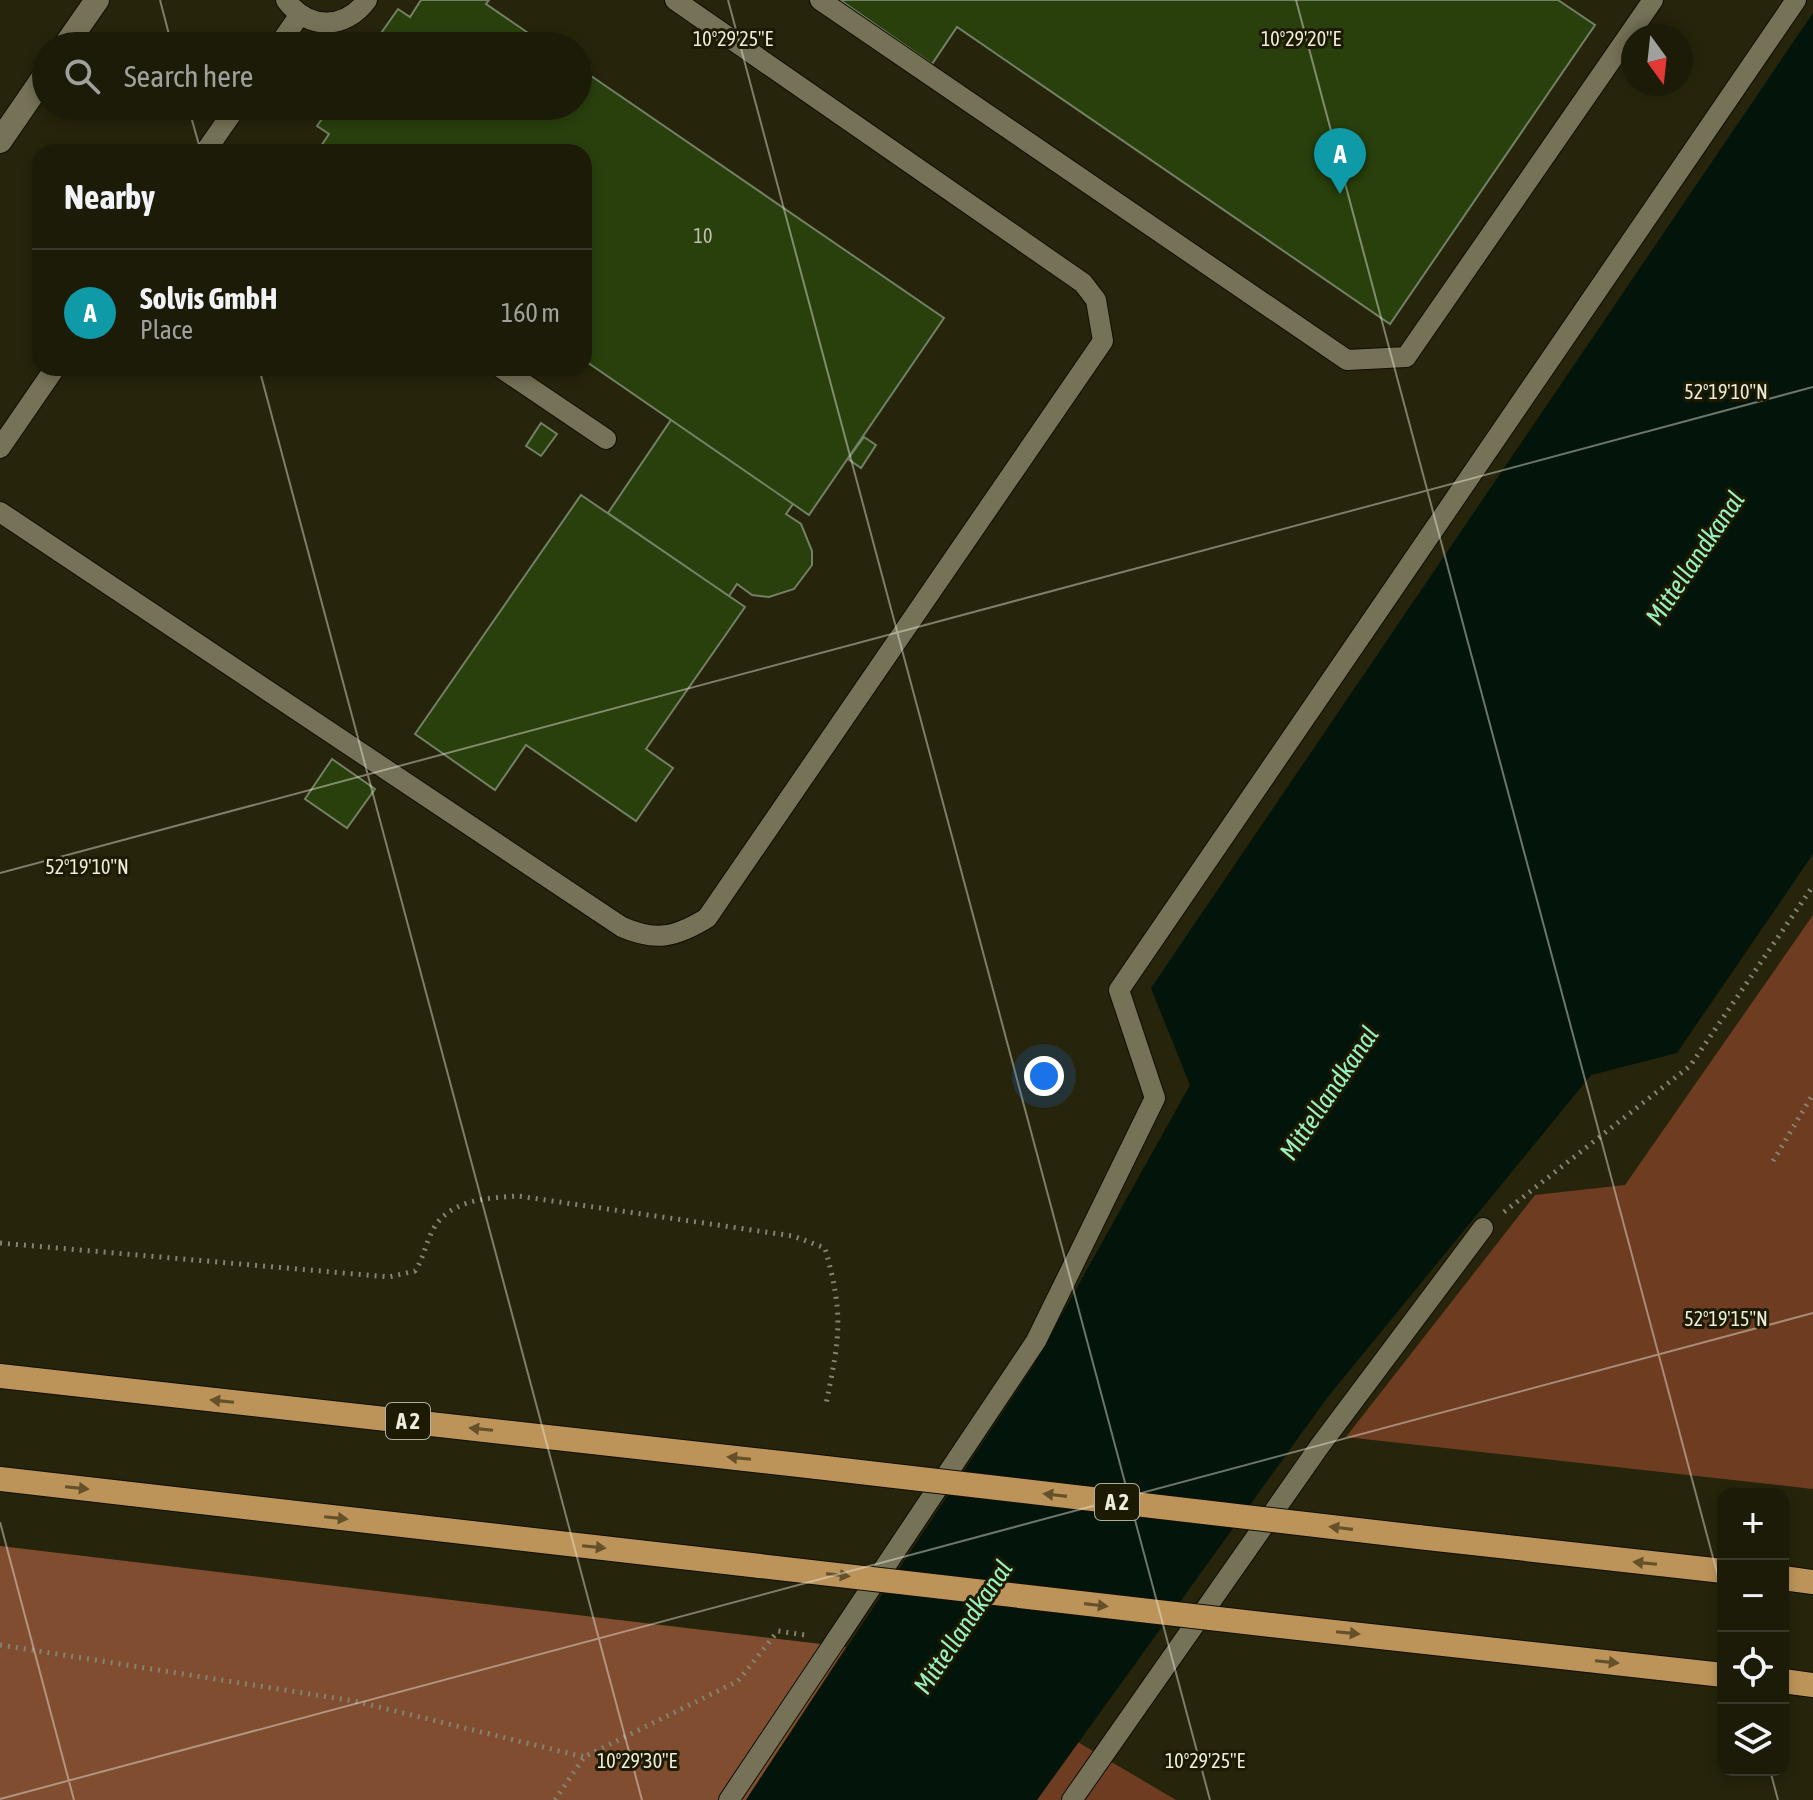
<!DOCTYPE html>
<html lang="en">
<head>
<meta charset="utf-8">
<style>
  :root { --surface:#1c1b08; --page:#292816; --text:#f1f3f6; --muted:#a0a19c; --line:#3a3929; --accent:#ea580c }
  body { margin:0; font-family:"Asap Condensed",sans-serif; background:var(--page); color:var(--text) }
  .controls { position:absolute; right:24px; bottom:24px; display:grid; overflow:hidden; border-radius:16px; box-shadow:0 4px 12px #0003 }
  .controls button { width:72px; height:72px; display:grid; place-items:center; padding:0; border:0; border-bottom:2px solid var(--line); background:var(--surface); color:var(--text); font:40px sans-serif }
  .compass { position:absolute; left:1621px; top:24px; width:72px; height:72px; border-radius:50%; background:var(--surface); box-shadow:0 4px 12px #0003; rotate:165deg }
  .you { position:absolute; left:1044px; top:1076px; width:28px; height:28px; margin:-20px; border:6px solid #fff; border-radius:50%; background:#1a73e8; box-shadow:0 0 0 12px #1a73e833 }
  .badge { display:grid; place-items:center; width:52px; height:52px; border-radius:50%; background:var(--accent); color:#fff; font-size:26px; font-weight:700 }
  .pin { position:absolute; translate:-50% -66px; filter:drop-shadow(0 2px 4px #0008) }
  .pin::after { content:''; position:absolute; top:42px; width:28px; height:24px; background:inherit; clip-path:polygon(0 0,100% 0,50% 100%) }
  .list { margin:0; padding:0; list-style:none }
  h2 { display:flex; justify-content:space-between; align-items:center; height:104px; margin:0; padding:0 32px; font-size:34px }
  h2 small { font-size:26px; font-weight:400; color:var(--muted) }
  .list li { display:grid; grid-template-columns:52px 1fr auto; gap:24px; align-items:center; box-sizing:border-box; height:128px; padding:0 32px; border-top:2px solid var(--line) }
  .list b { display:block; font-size:30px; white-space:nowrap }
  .list p { margin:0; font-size:26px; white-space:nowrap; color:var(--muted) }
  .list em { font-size:26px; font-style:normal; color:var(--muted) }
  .icon { flex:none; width:44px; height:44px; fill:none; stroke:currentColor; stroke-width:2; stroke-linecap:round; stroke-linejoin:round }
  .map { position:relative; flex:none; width:1813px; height:1800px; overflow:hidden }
  .search { position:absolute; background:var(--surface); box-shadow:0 4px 12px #0003; left:32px; top:32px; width:560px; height:88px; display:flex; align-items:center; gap:20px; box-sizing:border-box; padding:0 28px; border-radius:44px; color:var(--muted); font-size:30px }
  .panel { position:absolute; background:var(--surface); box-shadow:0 4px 12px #0003; left:32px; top:144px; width:560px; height:232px; border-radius:24px }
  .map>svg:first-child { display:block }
</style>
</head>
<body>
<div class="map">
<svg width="1813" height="1800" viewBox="0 0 1813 1800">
  <rect width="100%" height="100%" fill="#26240a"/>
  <path fill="#6e3c20" d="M1813 915V1489L1346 1437 1535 1195 1625 1185Z
    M1076 1741 1176 1800H1037Z"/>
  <path fill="#814d31" d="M0 1546 846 1647 746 1800H0Z"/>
  <path fill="#03140a" d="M1813 13V854L1677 1053 1591 1075 1327 1398 1037 1800H746L1032 1368 1190 1085 1151 988Z"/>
  <path fill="#29400c" stroke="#728066" stroke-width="2" d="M421 0H489L486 4 547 46H372L398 9 410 17Z
    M840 0H1558L1595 25 1390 324 957 27 932 64Z
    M578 67 944 318 809 515 584 360V152H317L329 134 317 126 331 106H578Z
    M671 420 793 504 786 514 801 524 812 551V565L794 589 769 597 752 595 737 584 729 596 608 513Z
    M541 423 557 434 541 456 526 446Z
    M864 437 876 445 861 468 848 459Z
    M581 495 745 607 646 749 673 768 636 821 526 745 495 790 415 734Z
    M332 759 375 789 347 828 305 799Z"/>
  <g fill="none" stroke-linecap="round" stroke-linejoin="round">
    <g stroke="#100d00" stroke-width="22">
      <path id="lane" d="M286 0C308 30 345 30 367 0
        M820 0 1347 360 1406 357 1653 0
        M278 46 299 16
        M205 152 237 106
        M501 368 606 439
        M0 448 55 368
        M0 512 622 927C656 942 676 937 707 918L1103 341 1096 300 1083 283 675 0
        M729 1800 1036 1341 1155 1098 1119 990 1796 0
        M1072 1800 1319 1447 1483 1228"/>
    </g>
    <g stroke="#100d00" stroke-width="26">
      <path id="street" d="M65 46 97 0
        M0 141 46 74"/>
    </g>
    <g stroke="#100d00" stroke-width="26">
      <path id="highway" d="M0 1376 817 1467
        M0 1479 760 1566
        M1418 1537 1723 1571
        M1783 1578 1813 1582
        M1271 1625 1723 1675
        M1783 1681 1813 1685"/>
    </g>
    <path stroke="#85836e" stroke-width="5" stroke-dasharray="2 6" stroke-linecap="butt" d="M1773 1161 1813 1094
      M1504 1212 1690 1066 1813 886
      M0 1243 389 1277 415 1271C423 1259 424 1249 430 1236 444 1200 485 1198 518 1196L793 1236 825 1248C844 1316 840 1336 826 1404
      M0 1645 354 1701 584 1757
      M555 1800 584 1757 738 1681 778 1631 805 1635"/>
    <use href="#lane" stroke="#757257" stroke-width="20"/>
    <use href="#street" stroke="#757257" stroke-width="24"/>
    <use href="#highway" stroke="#bc9459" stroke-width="24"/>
    <g stroke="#100d00" stroke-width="26" stroke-linecap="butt">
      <path id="highway-bridge" d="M817 1467 1418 1537
        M760 1566 1271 1625"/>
    </g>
    <use href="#highway-bridge" stroke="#bc9459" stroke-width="24"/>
  </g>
  <defs><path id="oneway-solid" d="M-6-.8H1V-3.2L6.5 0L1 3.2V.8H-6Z" transform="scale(2)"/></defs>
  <g fill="#655129">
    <use href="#oneway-solid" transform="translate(222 1401) rotate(-174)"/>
    <use href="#oneway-solid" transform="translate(481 1429) rotate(-174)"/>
    <use href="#oneway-solid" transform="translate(739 1458) rotate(-174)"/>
    <use href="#oneway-solid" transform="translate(77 1488) rotate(6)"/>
    <use href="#oneway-solid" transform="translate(1055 1495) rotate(-173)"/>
    <use href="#oneway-solid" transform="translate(336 1518) rotate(6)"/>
    <use href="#oneway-solid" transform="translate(1341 1528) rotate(-173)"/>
    <use href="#oneway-solid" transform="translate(594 1547) rotate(6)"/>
    <use href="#oneway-solid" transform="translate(1645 1563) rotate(-174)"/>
    <use href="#oneway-solid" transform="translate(838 1575) rotate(7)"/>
    <use href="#oneway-solid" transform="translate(1096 1605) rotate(7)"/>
    <use href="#oneway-solid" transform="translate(1348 1633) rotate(6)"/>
    <use href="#oneway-solid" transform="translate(1607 1662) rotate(6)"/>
  </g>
  <path fill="none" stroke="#eeecdd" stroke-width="2" stroke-opacity="0.45" d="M160 0 172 46M728 0 1210 1800M1296 0 1723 1595M188 106 201 152M259 368 642 1800M0 873 1813 387M0 1522 74 1800M1770 1770 1778 1800M0 1799 1813 1313"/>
  <g text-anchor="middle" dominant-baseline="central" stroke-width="6" stroke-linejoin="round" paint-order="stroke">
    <g font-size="20" fill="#bdc1a9">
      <text x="703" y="235">10</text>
    </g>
    <g fill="#1d1a02" stroke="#afad9b" stroke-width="2">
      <rect x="386" y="1403" width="44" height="36" rx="6"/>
      <rect x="1095" y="1484" width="44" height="36" rx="6"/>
    </g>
    <g font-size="22" font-weight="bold" fill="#eeecdd">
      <text x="408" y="1421">A 2</text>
      <text x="1117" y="1502">A 2</text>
    </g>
    <g font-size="26" font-style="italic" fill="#98f1bf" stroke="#1d1a02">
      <text transform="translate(1695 558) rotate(-56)">Mittellandkanal</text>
      <text transform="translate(1329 1093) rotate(-56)">Mittellandkanal</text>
      <text transform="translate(963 1627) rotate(-56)">Mittellandkanal</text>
    </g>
  </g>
  <g font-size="20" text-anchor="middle" fill="#eeecdd" stroke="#1d1a02" stroke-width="6" stroke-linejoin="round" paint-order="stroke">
    <text x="733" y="46">10°29'25"E</text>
    <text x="1301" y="46">10°29'20"E</text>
    <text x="1726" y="399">52°19'10"N</text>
    <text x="87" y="874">52°19'10"N</text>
    <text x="1726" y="1326">52°19'15"N</text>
    <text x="637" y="1768">10°29'30"E</text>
    <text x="1205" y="1768">10°29'25"E</text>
  </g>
</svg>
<div class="controls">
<button>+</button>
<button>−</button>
<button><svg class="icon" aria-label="locate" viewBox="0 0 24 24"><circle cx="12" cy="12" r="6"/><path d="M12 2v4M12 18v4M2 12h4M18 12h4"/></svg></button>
<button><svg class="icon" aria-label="layers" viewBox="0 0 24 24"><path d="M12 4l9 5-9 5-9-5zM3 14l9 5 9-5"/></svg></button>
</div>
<svg class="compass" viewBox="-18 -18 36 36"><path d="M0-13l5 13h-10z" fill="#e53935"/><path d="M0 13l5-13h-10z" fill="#a0a19c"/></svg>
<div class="you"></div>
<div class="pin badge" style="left:1340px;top:194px;background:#0f9aa8">A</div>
<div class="search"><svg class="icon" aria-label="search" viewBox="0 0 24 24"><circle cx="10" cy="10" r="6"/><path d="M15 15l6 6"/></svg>Search here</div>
<section class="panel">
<h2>Nearby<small></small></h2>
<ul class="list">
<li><span class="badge" style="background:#0f9aa8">A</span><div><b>Solvis GmbH</b><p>Place</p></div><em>160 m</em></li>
</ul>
</section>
</div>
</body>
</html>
